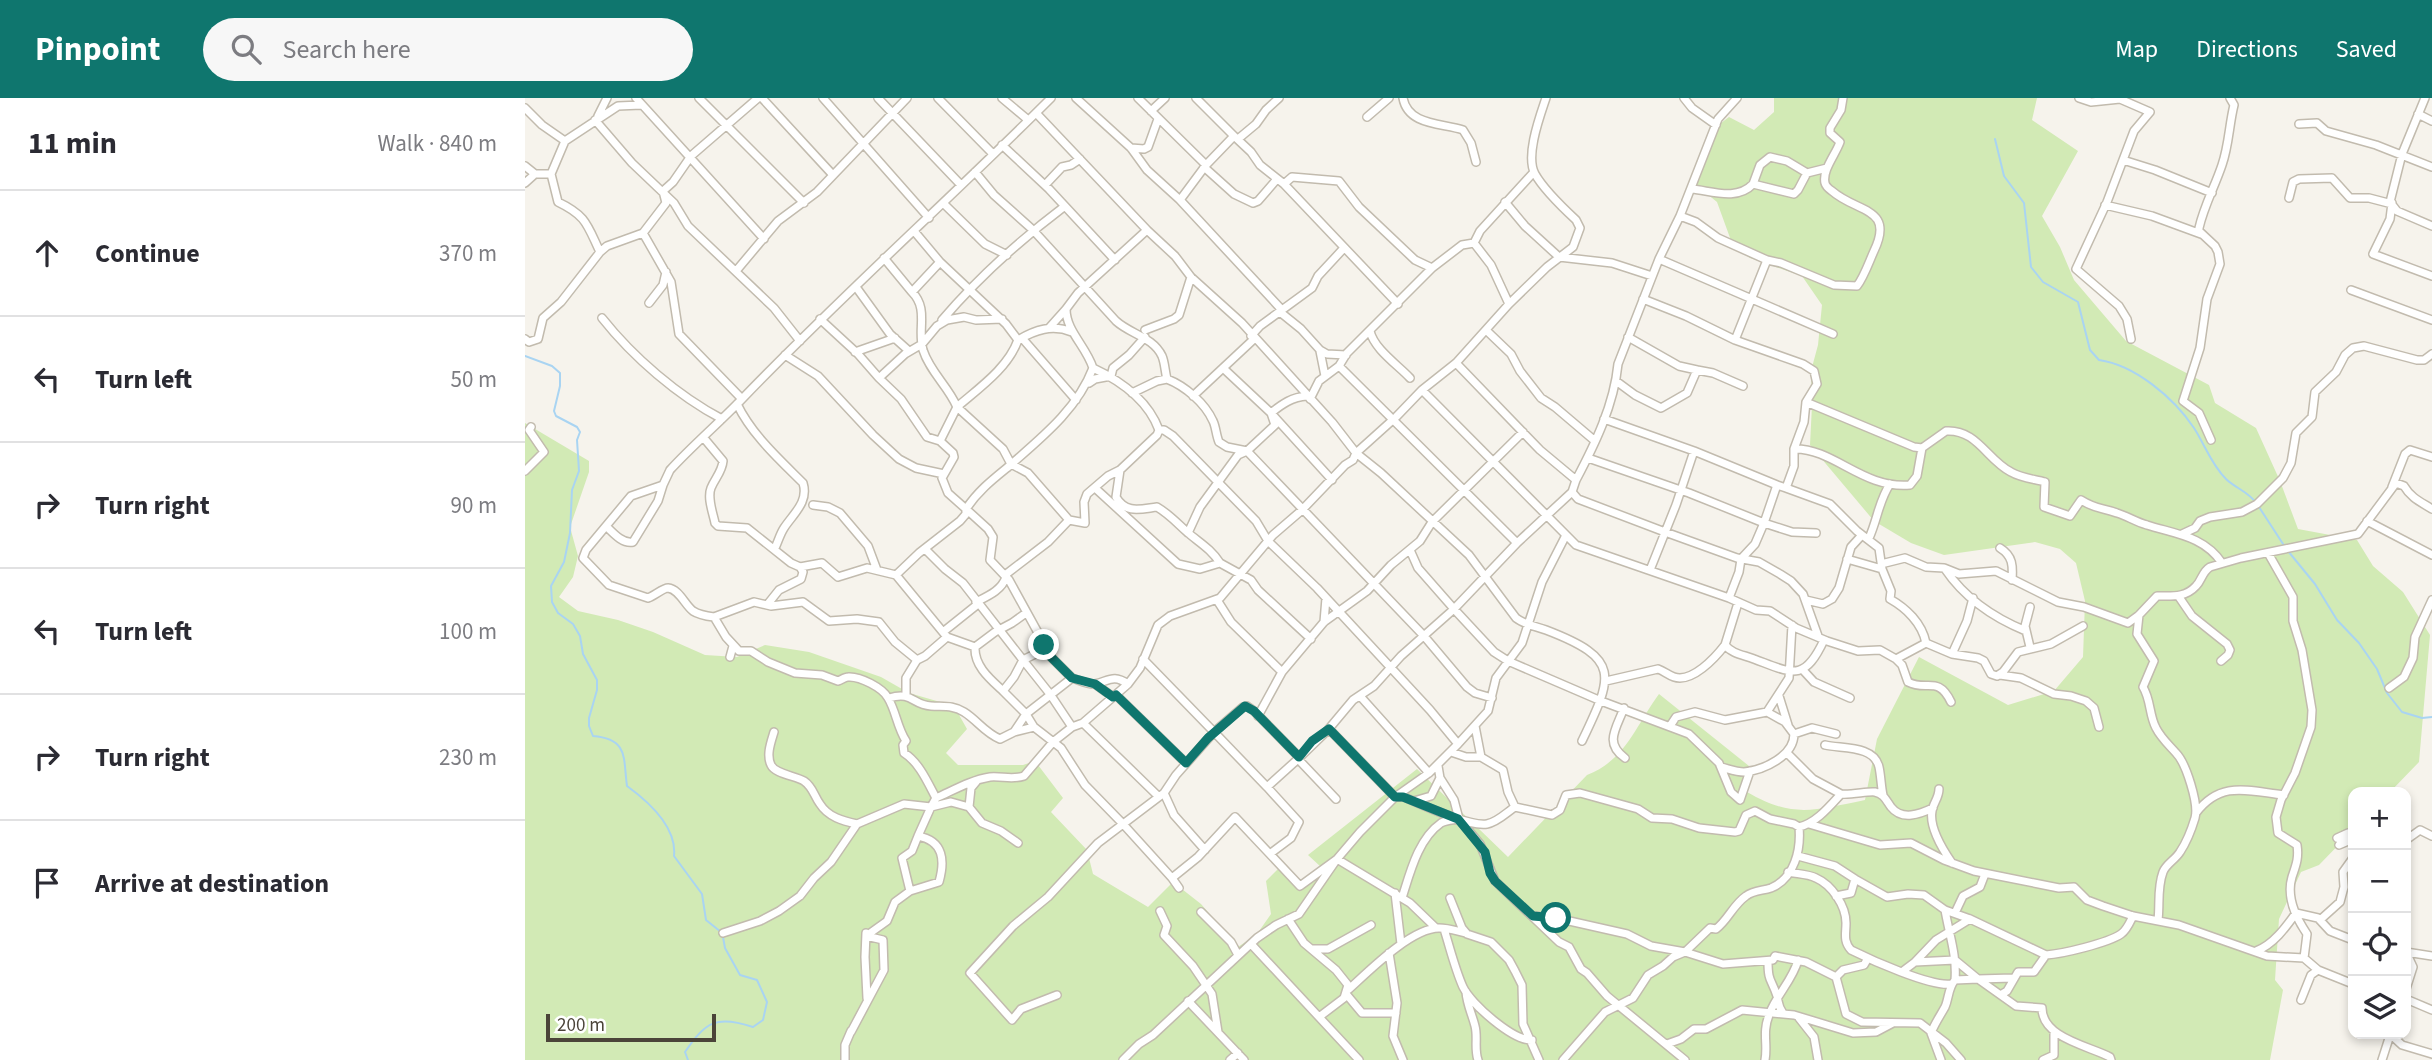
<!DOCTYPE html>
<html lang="en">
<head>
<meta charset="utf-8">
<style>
  :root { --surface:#fff; --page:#f7f7f7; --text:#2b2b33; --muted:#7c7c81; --line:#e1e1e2; --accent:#0f766e }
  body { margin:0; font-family:"Source Sans 3",sans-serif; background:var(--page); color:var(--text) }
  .controls { position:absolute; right:21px; bottom:21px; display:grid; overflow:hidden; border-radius:14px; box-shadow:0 4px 10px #0003 }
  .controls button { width:63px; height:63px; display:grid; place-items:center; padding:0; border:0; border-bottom:2px solid var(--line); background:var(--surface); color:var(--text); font:35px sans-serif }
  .scale { position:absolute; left:21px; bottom:18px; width:170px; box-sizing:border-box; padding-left:7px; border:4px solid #4b4439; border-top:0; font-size:19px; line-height:24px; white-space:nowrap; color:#4b4439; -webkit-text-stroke:5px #fff; paint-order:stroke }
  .stop { position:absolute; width:21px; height:21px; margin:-16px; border:5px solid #0f766e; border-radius:50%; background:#fff }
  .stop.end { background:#0f766e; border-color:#fff; box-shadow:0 2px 7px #0008 }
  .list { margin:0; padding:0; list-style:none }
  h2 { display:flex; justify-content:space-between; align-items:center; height:91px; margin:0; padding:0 28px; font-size:30px }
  h2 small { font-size:23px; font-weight:400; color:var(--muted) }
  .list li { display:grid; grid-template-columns:46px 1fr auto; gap:21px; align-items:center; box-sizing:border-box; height:126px; padding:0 28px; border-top:2px solid var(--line) }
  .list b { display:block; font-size:26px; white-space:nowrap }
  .list em { font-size:23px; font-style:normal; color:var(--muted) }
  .icon { flex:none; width:38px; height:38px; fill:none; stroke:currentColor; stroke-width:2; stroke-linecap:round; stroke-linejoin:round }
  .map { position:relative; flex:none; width:1907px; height:962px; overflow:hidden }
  header { display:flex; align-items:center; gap:42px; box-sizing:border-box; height:98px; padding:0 35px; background:var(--accent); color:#fff }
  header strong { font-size:33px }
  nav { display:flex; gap:38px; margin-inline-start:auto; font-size:24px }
  .search { width:490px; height:63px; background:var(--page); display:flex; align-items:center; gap:18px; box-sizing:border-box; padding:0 24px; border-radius:38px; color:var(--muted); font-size:26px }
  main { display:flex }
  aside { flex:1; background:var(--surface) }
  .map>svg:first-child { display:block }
</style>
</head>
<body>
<header>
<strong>Pinpoint</strong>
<div class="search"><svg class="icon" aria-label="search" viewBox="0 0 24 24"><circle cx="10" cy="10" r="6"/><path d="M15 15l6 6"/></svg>Search here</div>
<nav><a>Map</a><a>Directions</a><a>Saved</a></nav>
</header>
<main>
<aside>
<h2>11 min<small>Walk · 840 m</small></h2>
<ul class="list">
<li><svg class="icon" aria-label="ahead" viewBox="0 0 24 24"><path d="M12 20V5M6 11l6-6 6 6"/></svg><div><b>Continue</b></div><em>370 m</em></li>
<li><svg class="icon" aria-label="left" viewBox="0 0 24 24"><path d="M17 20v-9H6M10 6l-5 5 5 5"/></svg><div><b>Turn left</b></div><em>50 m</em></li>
<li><svg class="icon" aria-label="right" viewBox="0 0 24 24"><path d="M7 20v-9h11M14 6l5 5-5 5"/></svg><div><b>Turn right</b></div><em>90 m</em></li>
<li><svg class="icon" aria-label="left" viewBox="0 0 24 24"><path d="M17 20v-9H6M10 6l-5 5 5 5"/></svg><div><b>Turn left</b></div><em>100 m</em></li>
<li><svg class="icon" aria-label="right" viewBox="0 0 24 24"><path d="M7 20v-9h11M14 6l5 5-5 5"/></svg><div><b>Turn right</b></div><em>230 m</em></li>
<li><svg class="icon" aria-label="arrive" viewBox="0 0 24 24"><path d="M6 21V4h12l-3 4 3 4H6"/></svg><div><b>Arrive at destination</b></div></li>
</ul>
</aside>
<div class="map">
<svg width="1907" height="962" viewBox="0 0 1907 962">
  <rect width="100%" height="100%" fill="#f6f3ec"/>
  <path fill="#d2eab5" d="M1249 0H1512L1507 22 1553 53 1517 118 1535 149 1549 182 1601 243 1684 287 1690 305 1731 330 1755 383 1773 431 1832 442 1848 468 1878 494 1905 537 1894 664 1865 694H1828V732L1794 767 1776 774 1754 821 1750 882 1758 892 1745 962H0V325L64 363V374L45 429 53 458 48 479 34 499 53 513 93 522 128 534 180 557 212 559 240 547 284 554 356 579 384 595 429 608 442 631 421 655 433 667H498L510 663 538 700 526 714 562 752 568 776 623 809 648 784 676 806 713 849 732 836 746 816 741 783 753 771 776 787 796 769 783 757 892 671 983 759 1062 677C1101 662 1111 627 1134 596L1229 672 1222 694C1268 721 1290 712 1340 702L1352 641 1394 559 1483 607 1529 593 1558 559 1560 503 1551 465 1535 451 1510 444 1419 457 1386 445 1349 423 1285 347 1287 307 1286 273 1293 247 1297 207 1277 178 1225 160 1208 148 1192 104 1170 86 1192 28 1204 19 1229 32 1249 14Z"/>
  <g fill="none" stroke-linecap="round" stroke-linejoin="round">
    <path stroke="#a9d4f2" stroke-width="2" d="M1470 41 1479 78 1499 105 1506 169 1518 184 1553 204 1565 252 1574 262C1610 267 1649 300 1669 330 1680 347 1686 366 1701 381 1710 390 1724 394 1731 405
      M0 258 27 268 35 275V288L29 313 31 318 52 329 55 334 52 342 54 373 47 392 45 435 39 464 26 488 27 504 33 515 48 526 55 538 58 556 72 582V592L64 620V628L68 638C104 641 98 660 102 688 124 704 152 730 149 758L177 796 181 822 196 834
      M1734 409 1760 449
      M1763 453 1790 486 1812 522 1834 545 1852 571 1862 595 1877 614 1897 620 1907 619
      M163 962 160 954C181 923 192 917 228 929L238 922 242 904 232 882 215 877 200 850 198 839"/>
    <g stroke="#c2bbae" stroke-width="10">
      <path id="minor" d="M111 0 239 141
        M174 0 279 105
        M237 0 307 76
        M298 0 404 120
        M353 0 436 87
        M413 0 467 55
        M477 0 502 21
        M551 0 606 50 622 72 655 102 757 212
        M613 0 681 67
        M878 0C883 28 918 25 938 32L946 45 951 64
        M1159 0 1167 10 1191 27
        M1554 0 1566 4 1595 1 1625 14 1609 33 1582 104 1551 171 1594 208 1602 221 1606 241
        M1900 0 1877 56 1865 104 1872 113 1907 128
        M0 10 17 27 40 43
        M626 13 640 0
        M511 15 622 132 553 195 541 211C541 233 561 248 568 270 552 312 516 340 483 369 467 382 453 393 441 411L463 431 468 439 465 462 484 482 517 542 524 557 547 580 501 616 509 629 536 650 560 687 598 726 647 780
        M1893 16 1907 23
        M73 18 82 0
        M842 19 864 0
        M70 22 107 65 149 105 163 128 249 210 275 243
        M1774 26 1792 25 1801 33 1851 47 1907 69
        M709 38 726 54 735 67 759 86 873 206
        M713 41 731 26 741 12 754 0
        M477 47 524 91 590 162
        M606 50 619 51 623 49 633 21
        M1598 62 1630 72 1687 95
        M0 68 10 76
        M679 69 709 96 728 105 733 103 752 81
        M450 74 469 97 508 132 591 223C605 236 628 239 637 258 640 265 640 274 642 281 660 288 680 305 688 323 691 329 691 337 694 344L702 349 722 353 899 538 942 589 950 595 967 600
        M26 76 33 104C62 118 62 127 75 154
        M0 85 10 76H26L40 43 93 8 116 7
        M759 86 767 79 814 83 834 109 890 162 907 170
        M1228 86 1235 67 1245 59 1262 63 1282 75 1302 70
        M520 87 537 69 546 67 555 61
        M1167 91C1187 93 1212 103 1228 86L1269 96 1273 92 1282 75
        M1764 100 1768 84 1774 81 1807 80 1825 100H1844L1867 106
        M655 102 681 67 709 38 671 0
        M980 104 1000 128 1034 159 1087 165 1127 178
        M1867 105 1865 121 1848 156 1907 178
        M419 106 460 146 482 157
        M1580 107 1627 118 1676 136
        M1155 118 1193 21 1212 0
        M622 132 650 158 666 179 717 225 807 324 831 355 856 375 944 457 991 520C1000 527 1010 528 1021 532 1097 561 1088 578 1057 643
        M118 135 146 184 154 236 217 301
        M949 145 937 147 907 170 822 255 814 268 992 445
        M359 160 387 194
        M1134 161 1155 118 1171 124 1193 140 1242 162
        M415 164 481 226 493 242C510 232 527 226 547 234
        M211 173 253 123 292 94 382 0
        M331 189 365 236 384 253
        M1826 192 1907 222
        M124 205 138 187 141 174
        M984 206 966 167 949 145 955 133 1008 75
        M755 214 776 231 795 252 802 256 821 257
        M77 220C108 259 153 298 197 321
        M295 221 333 256 354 280
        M417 222C453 180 495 142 540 108
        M524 230 541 211
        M620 232 649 221 654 217 666 179
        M845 233C849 251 873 267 885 280
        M962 233 986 256 995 273 1016 300 1030 309 1070 343
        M726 238 735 228 787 190 793 178 819 150
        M1103 239 1154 268 1172 272
        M497 240 551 302
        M0 241 4 244 13 241 18 220 36 204 75 154 82 148 118 135 141 105 138 93 148 84 166 58 233 0
        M493 242C483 270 454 290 432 309L478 351 486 366 503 375 544 422 560 425 559 404 562 396 583 378 595 372 632 337 634 332C623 302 596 283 568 270
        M1210 242 1242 162 1256 165 1309 187 1332 188C1339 179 1344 164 1349 153 1370 109 1332 115 1307 93 1304 91 1301 89 1300 85 1297 72 1311 56 1315 44L1305 35V30L1316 12 1318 0
        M795 253 800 278
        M330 254 370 240
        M260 257 293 278 348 337 374 361 391 370 419 376
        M931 265 1015 352 1051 382 1047 394 1053 401 1140 434 1212 460 1234 464 1255 476 1266 483 1278 496 1293 538
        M698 270 746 315 807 382
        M1091 283 1110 297 1136 310 1162 295 1172 272 1188 275 1218 288
        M564 285 570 281 586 278 588 270 604 257 620 239
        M897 292 1051 447 1204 500 1231 512 1245 513 1271 530 1302 543 1333 553 1355 552 1371 561 1401 545 1427 556 1453 560 1459 563 1466 576 1472 578 1478 574 1493 554 1526 546 1558 528
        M607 295 632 283 642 281
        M668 298 729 241
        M785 301 794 283 814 268
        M1281 304 1389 349 1397 350 1421 333C1452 331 1462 362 1486 374 1496 380 1509 381 1520 384L1519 409 1545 418 1556 402C1572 412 1576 409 1592 415 1602 418 1611 424 1622 427 1650 436 1679 438 1697 465
        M212 306C227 337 254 361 278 385 284 404 268 416 259 430 255 436 253 444 250 450
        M1079 321 1169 353 1252 387
        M634 332H639L648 338 731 423 743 443 792 490 905 612 933 646 904 675 835 598
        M178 339 198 363C197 374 190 380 186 390 182 400 188 415 190 425L193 428 222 430 266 465 275 469 297 465 313 479 342 470 371 477 422 539 400 558 392 562 370 544 354 524 332 521 304 523 278 504 246 508 229 504 189 519 201 539 214 553H226L243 564 270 575 297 577 313 583C316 582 320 579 323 579 335 578 358 590 363 600 371 613 372 629 381 643L378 647 379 655C394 664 403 685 411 700L406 709 379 706 332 726 306 764 289 780 275 798 254 813 235 823 198 835
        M1686 342 1674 315 1658 303 1675 250 1682 201 1695 166 1693 154 1690 148 1674 133V130C1679 108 1690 88 1697 67 1704 47 1704 27 1709 7L1705 0
        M415 343 402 339 376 301 354 280 380 256 397 246 412 228 422 222 439 219 451 222 477 221
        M1269 351C1309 350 1337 391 1385 387L1392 378 1397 350
        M1063 360 1164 395 1239 425 1252 387 1261 390 1269 368V351L1279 324 1281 304 1292 286 1289 273 1278 266 1210 242 1161 218 1118 201
        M595 372 591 399C601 416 615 411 632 409 644 416 652 425 662 434 675 445 686 451 695 465
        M0 373 19 354 4 332 6 329
        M1051 382C1070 346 1089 307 1093 266L1134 161 1308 236
        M1867 389 1880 356 1885 352 1907 359
        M570 390 653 466 675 471 695 465 726 482 733 492 786 541
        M1261 390 1305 406 1332 433 1354 450 1357 471 1366 493 1365 501C1381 510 1397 525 1401 545
        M1047 394 992 445 929 511 969 554 983 563 1076 603 1164 636 1194 665 1206 694 1215 702 1225 673
        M288 407 303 409 315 415 343 448 352 472
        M1842 423 1907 457
        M82 429C89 436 98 446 108 444L133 403 138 387
        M663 435 675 409 713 357 722 353 750 327 746 315C757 306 767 299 782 298
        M1657 436 1670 430 1675 423 1685 419 1717 414 1732 406 1758 380 1766 365 1771 335 1787 319 1790 294 1811 274 1820 257 1828 250 1839 248 1892 262H1899L1907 256
        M1344 440C1352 423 1354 402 1365 386
        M1475 450C1488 458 1488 468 1487 482
        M400 451 420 471 438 485 498 562 489 579 478 593C465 581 449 568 450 549L422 539
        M1743 455 1768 499V523L1777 552 1787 612 1786 629 1770 675 1756 702 1751 719 1753 735 1772 747C1774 760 1771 767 1767 779 1761 799 1771 820 1782 836L1779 860
        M1322 461 1357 471
        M1360 465 1380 460 1401 469 1419 470 1434 476 1471 473 1533 504 1559 509 1603 525 1614 517 1632 498C1647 498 1660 500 1671 488 1677 482 1677 474 1685 469L1716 460 1833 436 1871 385 1879 388C1886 400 1896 404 1907 411
        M1420 471C1439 499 1469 520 1501 533
        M1125 472 1151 407 1169 353
        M371 477 394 455 435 423 441 416V411L423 395 417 380 429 359 428 355 415 343 432 309C423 288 405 274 398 252 392 231 404 211 387 194L415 164 389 133
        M480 477 523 444 544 422
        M1654 499 1667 518 1702 546 1705 552 1703 557 1696 563
        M1204 500 1214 474 1216 461 1230 446 1239 425 1267 434 1291 435
        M692 502 706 524 757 574
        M1281 502 1298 506 1307 501 1314 490 1326 449 1337 437
        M451 504C463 498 477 492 481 479
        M1213 505 1200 547C1207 556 1219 557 1229 561 1267 575 1279 585 1299 542
        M242 507 254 492 276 481 278 474 275 469
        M1505 509 1500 528 1505 549
        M1614 517 1612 536 1629 563 1618 589C1626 602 1624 617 1631 630 1636 640 1644 647 1651 655 1661 665 1674 706 1670 720 1667 730 1661 745 1655 754 1650 762 1641 766 1638 774 1632 790 1635 806 1633 822
        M189 519C181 518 174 517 168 513 160 507 154 491 143 490 138 490 129 498 123 500L84 487 58 460 61 452 106 398 138 387 145 372C168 347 194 325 217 301 317 197 425 101 526 0
        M799 524 801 500
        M418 534 453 506
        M450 549 470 534 487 525 501 515
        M520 551 498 562 525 596 547 629
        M1427 556 1442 523 1448 500
        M205 559 208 548
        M618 561 689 634 718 609 722 608 729 613 774 659
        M1371 561 1377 567 1383 584C1402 594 1413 577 1426 604
        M1277 571 1289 584 1325 600
        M1475 577 1496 580 1529 596 1546 598 1561 603 1569 610 1574 629
        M547 580C554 582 563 587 570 586 584 583 588 576 603 586
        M1081 583 1133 571C1139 573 1143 577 1149 579 1167 585 1190 560 1200 547
        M570 586 588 599
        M1864 590 1879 579 1888 560 1890 539 1907 502
        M478 593 501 616 489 634
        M591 597 661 665
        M381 598V580L392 562
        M1254 598 1263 627
        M364 600C388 593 387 607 406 608 418 609 428 607 439 614 452 622 460 635 475 641L489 634 509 629
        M1099 610C1091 631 1079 645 1100 660
        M1242 614 1264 580 1267 527
        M733 618 757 574 799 524 842 493 866 467 895 443 907 424 998 334
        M558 625 633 698
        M950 628 956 659 978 672 983 694 990 709
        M1145 628 1151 619 1170 614 1200 622 1242 614 1260 624 1269 636 1287 630 1311 636
        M802 633 828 602 849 588 876 558 929 511 893 470 885 452
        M249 634C246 644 241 657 246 667 250 676 271 678 279 683 288 689 289 698 295 706 303 719 318 723 332 726
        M933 646 963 613 971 580 997 545 1017 484 1041 437
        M1300 647C1317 651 1349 647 1354 669 1356 678 1356 688 1358 697
        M926 654 941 659H956
        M1262 655 1288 681 1316 696
        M773 661 804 631 870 699H879C897 707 944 729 962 726 973 724 982 714 990 709L1027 717 1035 712 1041 697 1055 695 1113 711 1127 720 1147 721 1174 730 1210 734 1214 733 1221 717 1230 713 1245 721 1269 726 1274 729C1291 725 1304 709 1316 696 1327 697 1343 693 1350 694 1359 696 1361 702 1366 709 1377 723 1395 716 1408 710
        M913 668 915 680 929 702 934 721 955 746 970 783 1034 844 1044 849 1056 871 1062 875 1082 898 1160 962
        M1196 669C1204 671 1211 674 1219 674 1239 672 1269 658 1269 636
        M1414 691C1414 700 1408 705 1407 713 1404 729 1418 752 1427 765
        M639 695 649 717 680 752
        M411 700C429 692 446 682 465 679 477 678 488 682 499 678L528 644 547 629 558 625 603 586 615 570 633 527 645 518 695 500 748 437 777 412 820 367 828 362 831 355 871 319 897 292 931 265 984 206 1022 169 1048 149 1055 130 1051 122C1037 109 1019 92 1010 76 1000 58 1015 18 1021 0
        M889 703 906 698 915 680
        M444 709 446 690 451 684
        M1671 715C1696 682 1723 693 1759 697
        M1284 726 1355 747 1386 745 1419 762 1449 773 1534 790 1549 789 1562 802 1578 808 1608 818 1654 827 1742 858 1779 860 1793 872 1828 886
        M1812 740 1823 735 1814 747 1828 741
        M1881 742 1895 732 1907 738
        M746 755 766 740 774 724 742 689 773 661 811 701
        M1273 758 1310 768 1330 781
        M1263 774C1272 776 1283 776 1291 780 1307 787 1321 808 1321 825 1321 836 1318 843 1326 852 1346 862 1406 889 1426 886
        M654 790 647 780 673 759 710 719 775 788 812 761 835 734 870 699 904 675
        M385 793 377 760 387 753 393 738
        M870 795 876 846
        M1311 798 1326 795 1330 781 1362 799 1383 796 1399 797 1420 812 1445 821 1521 857
        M877 800C885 775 893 741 916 725 921 722 928 722 933 721
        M925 800 937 830 942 836 966 844 984 862 990 873 997 887 998 926 1014 962
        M635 813 642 828 639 837 668 868 687 896 693 934
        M676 814 706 844 713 857
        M1430 815 1438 798 1455 789 1460 776
        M1008 818 1031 820 1102 836 1126 848 1160 854 1198 866 1248 862 1250 858 1281 864 1311 879 1321 916 1337 924 1395 925 1421 945 1436 962
        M763 821 779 845 811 872 823 887 819 900 794 919
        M1795 822 1815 804 1819 789 1818 774 1828 760
        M919 831C925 850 930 871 938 889 946 906 988 943 1007 942
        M341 835 340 859 342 900
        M726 846 834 962
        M787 851H803L846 827
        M1731 853C1748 847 1761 829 1771 815L1793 820 1805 833 1828 842
        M1881 854 1907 858
        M864 855 872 905 868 938 878 962
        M1243 863C1243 884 1246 880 1252 898 1254 906 1253 909 1258 915
        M1390 864 1411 842 1445 821
        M1378 873 1390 864 1430 862 1453 881 1488 880
        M1311 879 1318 872 1339 867 1343 860
        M1430 882 1453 881 1491 908 1517 910C1517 940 1564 948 1585 959L1586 962
        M1881 891 1888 869 1881 854
        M823 892C843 874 886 830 914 830 923 830 932 833 941 835
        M941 894C942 907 947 916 950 928 953 939 949 951 953 962
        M1477 896 1482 893 1493 874H1509L1521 857C1537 856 1583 845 1596 836 1602 832 1605 824 1608 818
        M532 897 496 911 487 922 445 875 488 828 523 799 573 745 639 695 651 677 689 634 742 689
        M822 897 837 915H871
        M1881 901 1907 912
        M1776 902 1786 877 1793 872
        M663 903 719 962
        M1274 920 1289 939 1293 962
        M326 934 359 872 358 842 341 838 362 823 370 804 385 793 414 784C420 763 419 743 393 738L406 709 426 704 444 709 457 725 476 733 493 745
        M1865 936 1877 947 1907 956
        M1142 946 1156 941 1169 931H1181L1217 912 1269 917 1328 935 1351 934 1368 925
        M320 962V947L326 933
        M598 962 614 946 628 937 732 840 751 827 774 816 812 761 885 805 911 830
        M705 962 713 955
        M1038 962 1080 914 1108 900 1123 877 1138 868 1148 859 1160 854 1185 830 1191 831C1203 822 1208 807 1221 798 1229 792 1237 793 1246 790 1270 780 1276 751 1274 729
        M1240 962C1243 946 1237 935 1244 917 1251 897 1268 882 1273 862
        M1416 962 1406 935C1410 925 1415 918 1420 909 1424 900 1423 890 1430 882 1432 857 1424 836 1420 812
        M1518 962 1529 957V933
        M1857 962 1865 937"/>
    </g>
    <use href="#minor" stroke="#fff" stroke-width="7"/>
  </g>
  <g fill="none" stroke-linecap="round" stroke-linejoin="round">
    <path stroke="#0f766e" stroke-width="9" d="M519 547 524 557 547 580 570 586 588 599 591 597 661 665 683 640 720 608 729 613 774 659 787 643 804 631 870 699H878L933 721 960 754 965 775 970 783 1008 818 1031 820"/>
  </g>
</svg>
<div class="controls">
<button>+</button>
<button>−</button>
<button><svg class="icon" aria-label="locate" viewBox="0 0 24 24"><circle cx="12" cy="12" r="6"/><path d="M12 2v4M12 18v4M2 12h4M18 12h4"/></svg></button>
<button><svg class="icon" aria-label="layers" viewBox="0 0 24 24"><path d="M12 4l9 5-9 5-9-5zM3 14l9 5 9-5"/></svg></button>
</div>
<div class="scale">200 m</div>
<div class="stop" style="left:1031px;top:820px"></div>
<div class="stop end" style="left:519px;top:547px"></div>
</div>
</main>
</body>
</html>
